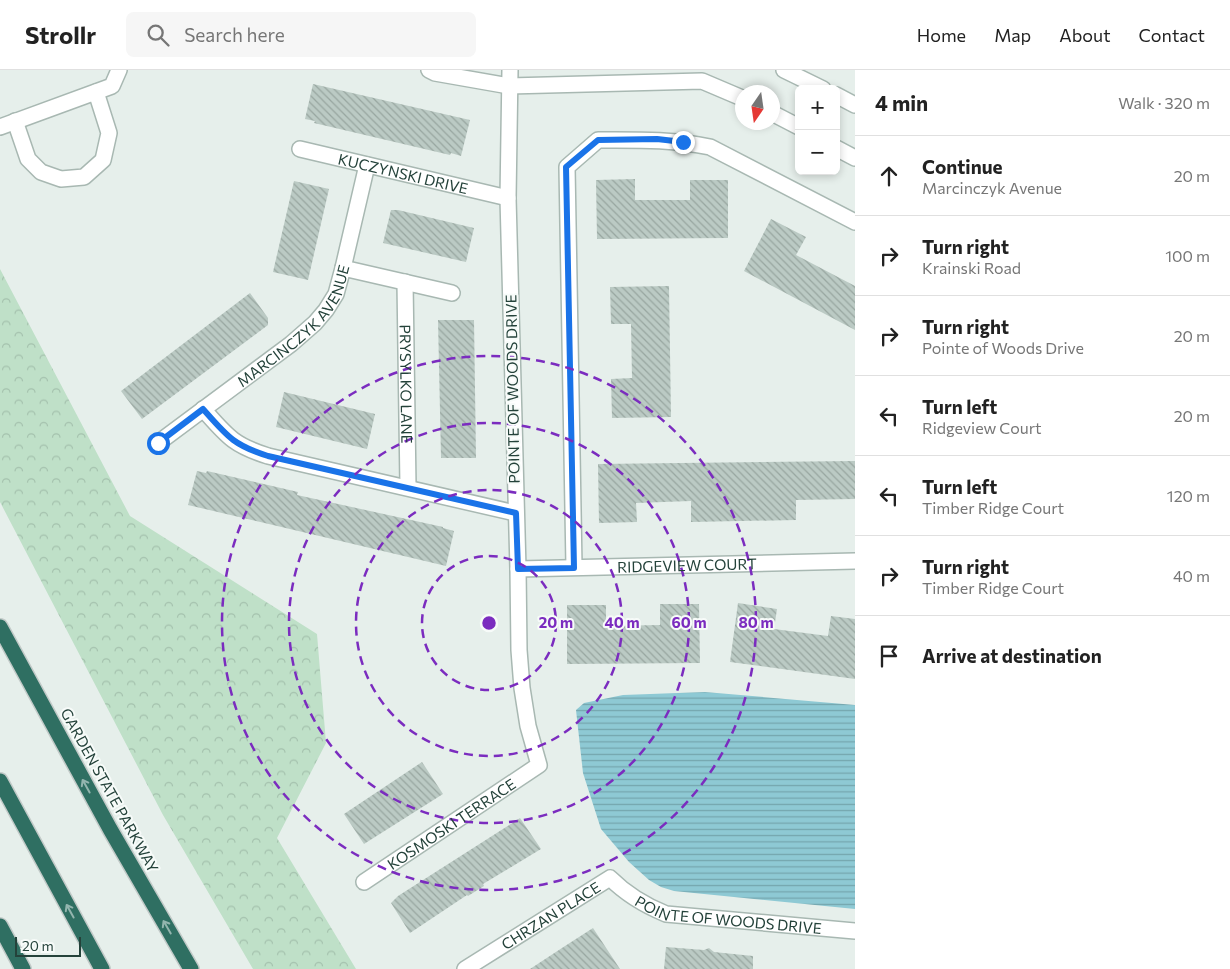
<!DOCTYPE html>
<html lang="en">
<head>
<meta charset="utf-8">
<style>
  :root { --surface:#fff; --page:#f6f6f6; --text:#222; --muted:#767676; --line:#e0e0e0 }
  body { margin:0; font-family:Commissioner,sans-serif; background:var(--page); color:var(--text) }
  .controls { position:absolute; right:15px; top:15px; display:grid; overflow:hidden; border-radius:8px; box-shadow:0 2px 8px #0003 }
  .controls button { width:45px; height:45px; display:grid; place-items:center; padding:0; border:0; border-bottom:1px solid var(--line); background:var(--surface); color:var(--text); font:25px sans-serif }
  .compass { position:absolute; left:735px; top:15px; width:45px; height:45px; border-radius:50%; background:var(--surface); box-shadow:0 2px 8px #0003; rotate:193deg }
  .scale { position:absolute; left:15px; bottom:12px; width:66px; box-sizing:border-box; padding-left:5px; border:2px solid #24423a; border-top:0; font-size:14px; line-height:18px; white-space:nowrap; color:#24423a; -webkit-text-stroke:4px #f7fbf9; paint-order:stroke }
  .stop { position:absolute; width:15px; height:15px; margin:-11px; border:4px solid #1a73e8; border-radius:50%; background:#fff }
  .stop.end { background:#1a73e8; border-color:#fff; box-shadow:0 1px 5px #0008 }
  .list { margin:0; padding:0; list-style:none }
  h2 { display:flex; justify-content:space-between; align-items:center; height:65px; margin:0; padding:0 20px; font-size:21px }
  h2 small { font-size:16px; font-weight:400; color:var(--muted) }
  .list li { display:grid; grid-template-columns:32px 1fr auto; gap:15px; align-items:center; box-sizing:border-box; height:80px; padding:0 20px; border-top:1px solid var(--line) }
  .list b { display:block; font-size:19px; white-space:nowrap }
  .list p { margin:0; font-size:16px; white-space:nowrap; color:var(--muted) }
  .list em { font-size:16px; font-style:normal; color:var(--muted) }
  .icon { flex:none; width:28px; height:28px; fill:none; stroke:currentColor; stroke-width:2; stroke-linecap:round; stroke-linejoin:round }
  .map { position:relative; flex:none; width:855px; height:899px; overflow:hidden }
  header { display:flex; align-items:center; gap:30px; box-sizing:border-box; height:70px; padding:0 25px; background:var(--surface); border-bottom:1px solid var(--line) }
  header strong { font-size:24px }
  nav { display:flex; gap:28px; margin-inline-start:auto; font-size:18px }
  .search { width:350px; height:45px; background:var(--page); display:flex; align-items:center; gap:12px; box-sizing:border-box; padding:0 18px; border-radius:8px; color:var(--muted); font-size:19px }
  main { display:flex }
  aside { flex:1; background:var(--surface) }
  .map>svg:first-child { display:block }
</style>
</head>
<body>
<header>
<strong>Strollr</strong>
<div class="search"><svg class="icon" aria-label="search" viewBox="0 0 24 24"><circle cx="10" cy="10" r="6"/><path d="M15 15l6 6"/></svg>Search here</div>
<nav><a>Home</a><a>Map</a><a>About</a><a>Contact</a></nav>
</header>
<main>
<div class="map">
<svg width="855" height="899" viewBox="0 0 855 899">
  <defs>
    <pattern id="forest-crowns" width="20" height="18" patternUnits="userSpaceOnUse" patternTransform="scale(1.25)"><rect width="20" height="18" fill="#bfe0c8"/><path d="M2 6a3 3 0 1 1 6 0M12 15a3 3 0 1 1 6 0" fill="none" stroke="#a4c1ad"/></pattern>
    <pattern id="water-rules" width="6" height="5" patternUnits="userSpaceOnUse" patternTransform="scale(1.25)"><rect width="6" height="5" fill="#8ec9d4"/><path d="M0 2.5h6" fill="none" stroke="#74a5ad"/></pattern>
    <pattern id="building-back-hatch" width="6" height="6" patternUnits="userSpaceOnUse" patternTransform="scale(1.25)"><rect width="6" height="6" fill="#bbcac4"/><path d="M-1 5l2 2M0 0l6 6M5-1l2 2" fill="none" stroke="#98a6a0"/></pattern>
  </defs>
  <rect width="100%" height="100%" fill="#e6efeb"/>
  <path fill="url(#forest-crowns)" d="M0 199 130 446 317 564 326 673 277 768 356 899H253L163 745 0 432Z"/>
  <path fill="url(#water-rules)" d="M705 622 855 635V839L674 821 661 817 649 810 629 792 601 759 583 703 576 640 584 633 623 625Z"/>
  <path fill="url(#building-back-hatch)" d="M313 14 470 50 461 86 451 83 450 85 314 53 315 51 305 49Z
    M635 109V130H690V110H728V168L597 169 596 110Z
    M294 111 329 119 308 210 273 202Z
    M391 140H398L474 158 466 192 383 173Z
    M771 149 806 167 796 185 855 216V260L744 201Z
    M669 216 671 347 612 348 611 309 632 308 631 254H611L610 217Z
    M250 223 268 248V255L142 349 121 321Z
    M438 250H474L476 388H441Z
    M284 322 375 344 367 379 276 357Z
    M855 391V429L796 430V450L691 452V431L636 433 637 452 599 453 598 394Z
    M197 401 206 403 207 401 298 422 297 425 443 457V458L454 461 446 496 188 435Z
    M738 533 777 539 774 559 828 566 831 546 855 549V609L730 592Z
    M660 534H699L700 593 567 594V535H606V556L660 555Z
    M422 692 443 724 364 774 344 744Z
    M520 748 541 779 483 814 484 816 468 826 467 825 410 863 391 833 398 826Z
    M593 858 620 899H530L565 876Z
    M666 877 704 880 709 878 714 882 753 886V899H664Z"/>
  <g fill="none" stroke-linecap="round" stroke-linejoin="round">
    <g stroke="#a8b8b2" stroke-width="18">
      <g id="minor">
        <path d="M429 0 435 3 509 16 702 11 742 28"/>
        <path d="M784 0 823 19"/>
        <path d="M836 25 855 35"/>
        <path d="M772 43 799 57"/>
        <path d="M15 51 28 89 41 102 61 109 84 107 103 90 109 63 96 22"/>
        <path d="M0 57 112 16 119 0"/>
        <path d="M836 78 855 88"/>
        <path id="s1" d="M300 79 508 128"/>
        <path d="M343 198 452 223"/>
        <path id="s2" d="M405 212 408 417"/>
        <path d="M203 339C227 366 233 375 268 386L515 443"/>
        <path id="s3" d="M158 373 291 274 315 253 326 240 336 224 343 198 367 95"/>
        <path d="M574 497 567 97 598 70C636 70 672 69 710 77L855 152"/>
        <path id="s4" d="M518 499 855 491"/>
        <path id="s5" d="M364 812 539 695 528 656 522 618 519 580 518 499 508 128 510 0"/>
        <path id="s6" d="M465 899 610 808C627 825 644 835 666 844L855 861"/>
      </g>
    </g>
    <g stroke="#c2cac8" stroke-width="18">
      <path id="highway" d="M0 557 110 759 191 899
        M0 711 102 899
        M0 856 23 899"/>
    </g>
    <use href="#minor" stroke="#fff" stroke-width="15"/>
    <use href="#highway" stroke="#2f6f62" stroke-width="15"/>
  </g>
  <defs><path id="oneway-shaft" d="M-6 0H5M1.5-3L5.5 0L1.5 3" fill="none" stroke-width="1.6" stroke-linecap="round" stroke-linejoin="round" transform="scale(1.25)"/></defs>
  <g stroke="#93b5ae">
    <use href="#oneway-shaft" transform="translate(86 716) rotate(-119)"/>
    <use href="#oneway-shaft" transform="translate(70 841) rotate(-119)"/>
    <use href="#oneway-shaft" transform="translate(167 857) rotate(-120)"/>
  </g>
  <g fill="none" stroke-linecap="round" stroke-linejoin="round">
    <path stroke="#1a73e8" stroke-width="6" d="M158 373 203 339C227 366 233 375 268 386L516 443 518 499 574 498 566 97 598 70 657 69 683 72"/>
  </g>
  <g fill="none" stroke="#7b2cbf" stroke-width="2.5" stroke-dasharray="9 6">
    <circle cx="489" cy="553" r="67"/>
    <circle cx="489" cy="553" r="133"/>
    <circle cx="489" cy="553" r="200"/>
    <circle cx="489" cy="553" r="267"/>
  </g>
  <g text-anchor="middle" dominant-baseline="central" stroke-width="4" stroke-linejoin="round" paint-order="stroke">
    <g font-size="15" fill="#24423a" stroke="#f7fbf9">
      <text stroke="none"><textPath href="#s1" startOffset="106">KUCZYNSKI DRIVE</textPath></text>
      <text stroke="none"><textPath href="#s3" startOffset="182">MARCINCZYK AVENUE</textPath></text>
      <text stroke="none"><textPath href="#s2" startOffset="102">PRYSYLKO LANE</textPath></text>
      <text transform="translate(512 319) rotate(-91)">POINTE OF WOODS DRIVE</text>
      <text stroke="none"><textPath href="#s4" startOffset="169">RIDGEVIEW COURT</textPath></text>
      <text transform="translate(110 720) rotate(61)">GARDEN STATE PARKWAY</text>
      <text stroke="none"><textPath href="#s5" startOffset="105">KOSMOSKI TERRACE</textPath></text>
      <text stroke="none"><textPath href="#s6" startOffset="300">POINTE OF WOODS DRIVE</textPath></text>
      <text stroke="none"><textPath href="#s6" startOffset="101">CHRZAN PLACE</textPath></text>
    </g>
  </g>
  <circle cx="489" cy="553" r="8" fill="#7b2cbf" stroke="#f7fbf9" stroke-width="2.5"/>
  <g font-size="15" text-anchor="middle" font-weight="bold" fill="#7b2cbf" stroke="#f7fbf9" stroke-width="4" stroke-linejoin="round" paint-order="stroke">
    <text x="556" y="558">20 m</text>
    <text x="622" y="558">40 m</text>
    <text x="689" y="558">60 m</text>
    <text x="756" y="558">80 m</text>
  </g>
</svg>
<div class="controls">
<button>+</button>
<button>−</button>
</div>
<svg class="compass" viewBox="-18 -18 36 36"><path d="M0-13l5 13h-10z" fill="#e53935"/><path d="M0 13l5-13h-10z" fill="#767676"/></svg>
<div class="scale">20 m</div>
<div class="stop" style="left:158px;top:373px"></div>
<div class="stop end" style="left:683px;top:72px"></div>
</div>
<aside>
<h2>4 min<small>Walk · 320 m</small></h2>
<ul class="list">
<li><svg class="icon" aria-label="ahead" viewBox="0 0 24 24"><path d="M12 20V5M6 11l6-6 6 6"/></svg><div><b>Continue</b><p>Marcinczyk Avenue</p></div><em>20 m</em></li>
<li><svg class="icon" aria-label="right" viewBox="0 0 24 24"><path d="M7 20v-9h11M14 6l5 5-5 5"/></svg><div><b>Turn right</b><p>Krainski Road</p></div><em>100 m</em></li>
<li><svg class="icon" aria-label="right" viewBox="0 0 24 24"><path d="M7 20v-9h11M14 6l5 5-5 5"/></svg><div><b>Turn right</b><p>Pointe of Woods Drive</p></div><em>20 m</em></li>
<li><svg class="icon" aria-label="left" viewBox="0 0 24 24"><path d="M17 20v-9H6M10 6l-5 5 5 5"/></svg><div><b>Turn left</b><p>Ridgeview Court</p></div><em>20 m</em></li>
<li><svg class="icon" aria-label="left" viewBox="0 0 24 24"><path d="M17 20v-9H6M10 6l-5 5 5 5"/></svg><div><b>Turn left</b><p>Timber Ridge Court</p></div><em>120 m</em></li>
<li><svg class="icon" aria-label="right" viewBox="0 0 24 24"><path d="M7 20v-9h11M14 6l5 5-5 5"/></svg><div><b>Turn right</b><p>Timber Ridge Court</p></div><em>40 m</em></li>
<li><svg class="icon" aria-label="arrive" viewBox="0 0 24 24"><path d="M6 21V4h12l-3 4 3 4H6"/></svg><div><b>Arrive at destination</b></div></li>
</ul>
</aside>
</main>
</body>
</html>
